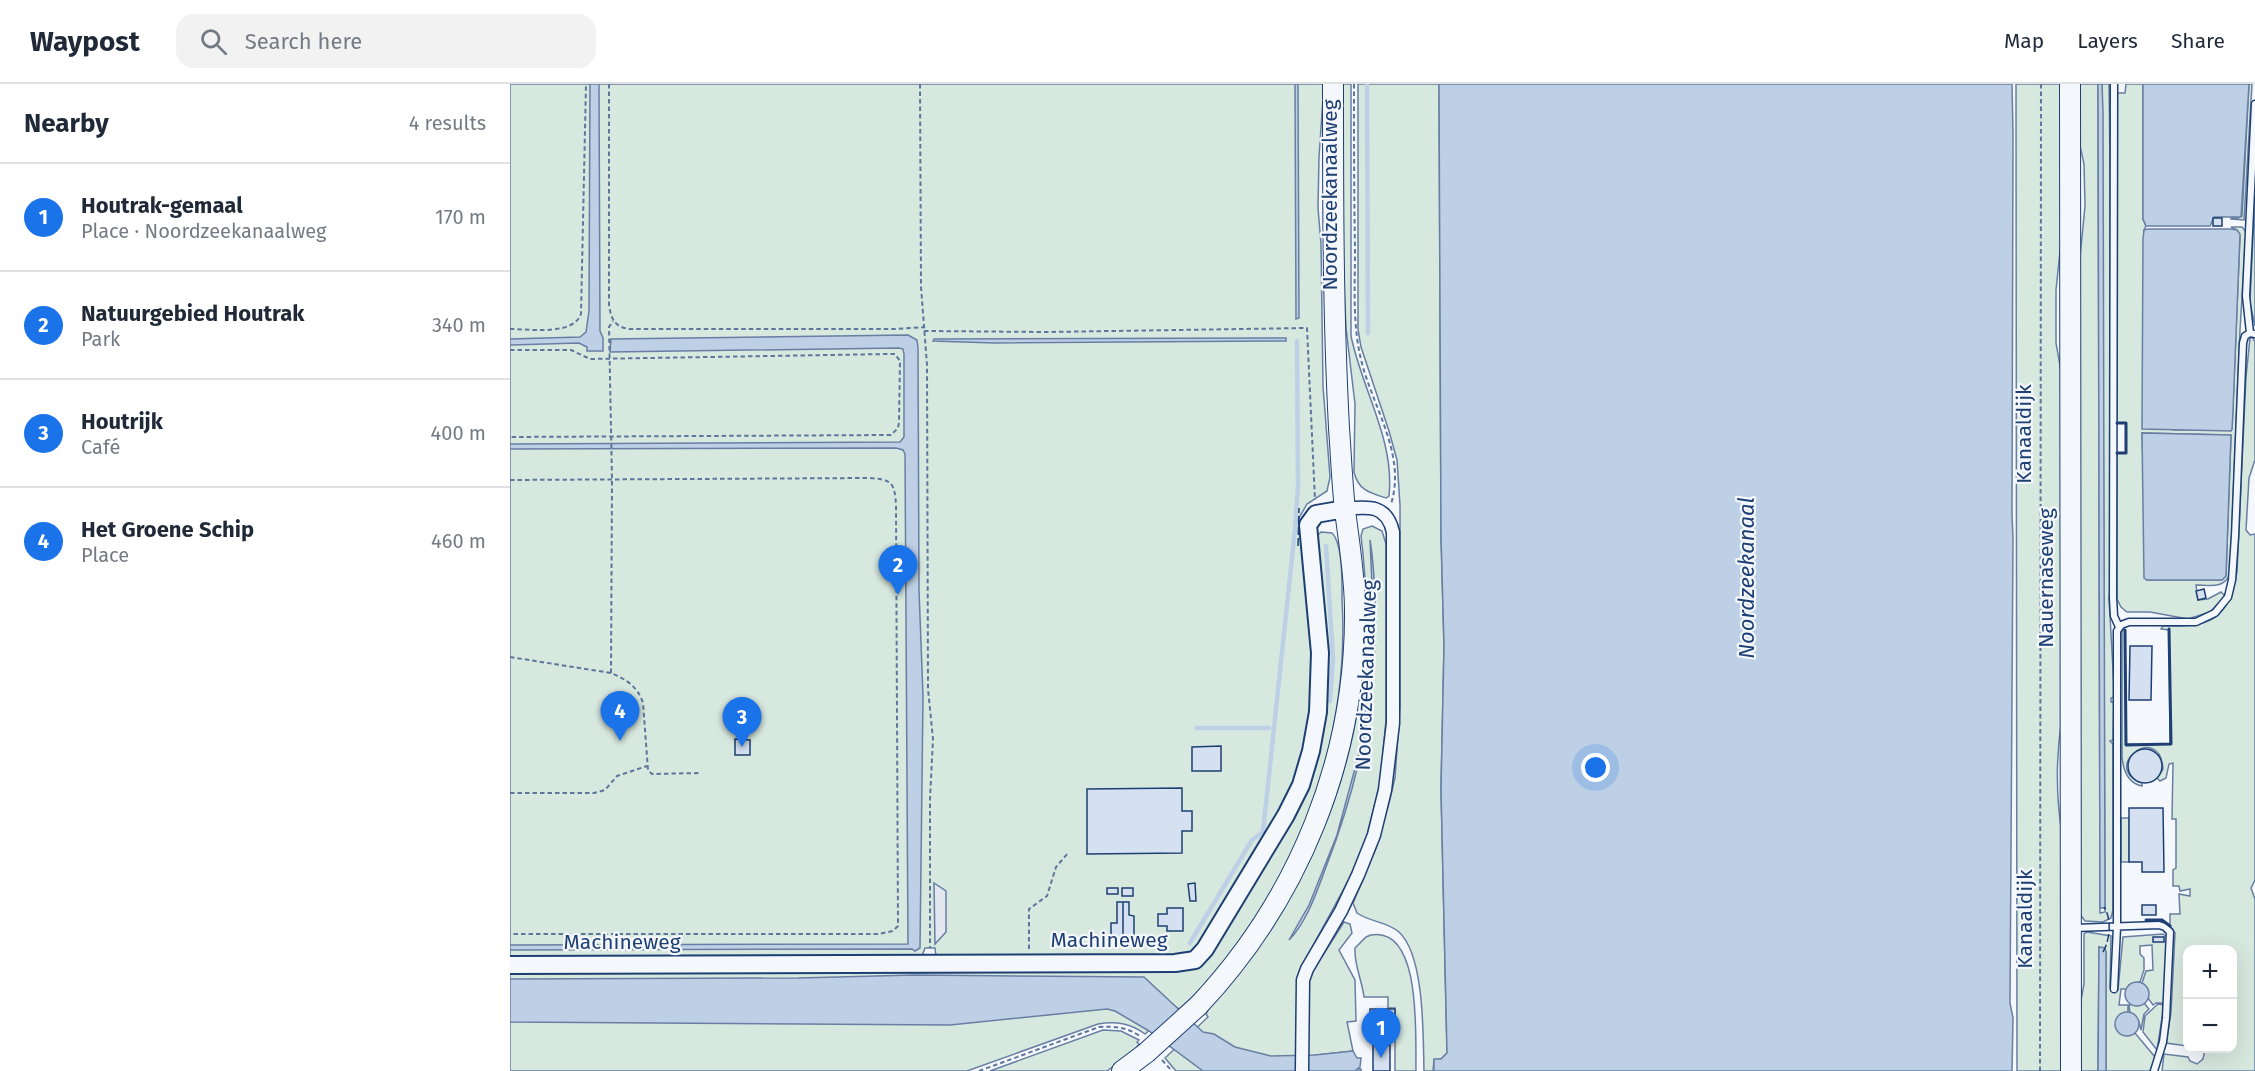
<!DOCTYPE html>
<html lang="en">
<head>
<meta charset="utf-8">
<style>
  :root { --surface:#fff; --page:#f2f2f3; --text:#1f2937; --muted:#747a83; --line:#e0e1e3; --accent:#1a73e8 }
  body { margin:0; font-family:"Fira Sans",sans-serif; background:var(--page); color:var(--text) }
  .controls { position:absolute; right:18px; bottom:18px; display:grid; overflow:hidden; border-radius:12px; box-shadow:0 6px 24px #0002 }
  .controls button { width:54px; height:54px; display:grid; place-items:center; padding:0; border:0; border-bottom:2px solid var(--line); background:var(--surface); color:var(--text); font:30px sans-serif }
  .you { position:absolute; left:1086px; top:684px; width:21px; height:21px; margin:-15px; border:4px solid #fff; border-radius:50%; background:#1a73e8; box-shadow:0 0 0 9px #1a73e833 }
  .badge { display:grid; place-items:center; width:39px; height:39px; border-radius:50%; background:var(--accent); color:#fff; font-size:20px; font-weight:700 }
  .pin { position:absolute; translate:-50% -50px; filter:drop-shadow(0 2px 3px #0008) }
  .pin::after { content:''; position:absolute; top:32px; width:21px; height:18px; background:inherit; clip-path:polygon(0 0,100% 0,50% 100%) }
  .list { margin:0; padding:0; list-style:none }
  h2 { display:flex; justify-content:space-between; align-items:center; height:78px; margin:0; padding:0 24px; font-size:26px }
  h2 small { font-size:20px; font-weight:400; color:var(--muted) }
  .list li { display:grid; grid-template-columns:39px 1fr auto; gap:18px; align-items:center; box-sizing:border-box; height:108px; padding:0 24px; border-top:2px solid var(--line) }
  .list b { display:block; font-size:22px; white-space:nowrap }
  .list p { margin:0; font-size:20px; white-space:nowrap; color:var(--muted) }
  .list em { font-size:20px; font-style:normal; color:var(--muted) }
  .icon { flex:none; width:33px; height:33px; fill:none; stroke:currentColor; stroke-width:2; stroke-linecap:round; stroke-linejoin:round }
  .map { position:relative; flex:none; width:1745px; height:987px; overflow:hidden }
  header { display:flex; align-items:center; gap:36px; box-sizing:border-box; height:84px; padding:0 30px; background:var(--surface); border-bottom:2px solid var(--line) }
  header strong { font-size:28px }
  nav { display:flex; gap:33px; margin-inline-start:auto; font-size:21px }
  .search { width:420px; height:54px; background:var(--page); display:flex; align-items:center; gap:15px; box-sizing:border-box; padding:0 21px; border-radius:18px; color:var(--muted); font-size:22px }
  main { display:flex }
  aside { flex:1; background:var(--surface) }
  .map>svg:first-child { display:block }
</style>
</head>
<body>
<header>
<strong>Waypost</strong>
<div class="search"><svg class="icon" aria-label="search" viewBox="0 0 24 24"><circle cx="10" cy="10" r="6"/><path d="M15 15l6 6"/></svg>Search here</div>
<nav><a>Map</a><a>Layers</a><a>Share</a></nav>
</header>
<main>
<aside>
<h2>Nearby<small>4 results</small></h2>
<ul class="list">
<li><span class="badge">1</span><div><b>Houtrak-gemaal</b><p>Place · Noordzeekanaalweg</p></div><em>170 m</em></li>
<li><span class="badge">2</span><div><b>Natuurgebied Houtrak</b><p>Park</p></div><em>340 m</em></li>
<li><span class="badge">3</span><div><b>Houtrijk</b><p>Café</p></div><em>400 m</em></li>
<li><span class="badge">4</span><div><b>Het Groene Schip</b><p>Place</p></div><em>460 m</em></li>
</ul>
</aside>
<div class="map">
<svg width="1745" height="987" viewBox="0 0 1745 987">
  <rect width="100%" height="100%" fill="#f4f7fb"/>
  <path fill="#d7e8df" stroke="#687fa3" stroke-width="1.5" fill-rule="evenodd" d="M0 0H814L809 73 808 124 811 160 813 302 820 393 817 407 797 420 789 434 804 572 800 644 783 704 689 863 679 871 426 872 425 864H415L412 872 0 875Z
    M830 0H841V252C852 306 885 356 879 412L876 414C860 409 848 406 844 388L845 320 836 244 831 134Z
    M848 0H929L931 452 934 562 931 705 937 969 931 975 924 976 923 987H914C913 953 915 872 889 848 878 838 860 838 847 829L843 819 866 764 879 719 885 694 890 622V421L887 376 879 347 851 263 848 245Z
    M1506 0H1552L1551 158 1546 206V259L1551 287V640C1546 676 1546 713 1552 750V987H1507Z
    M1569 0H1588L1590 829 1595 828 1592 0H1599C1602 167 1598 334 1601 501L1599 514 1604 604V613L1601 614V618H1604L1603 656 1600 657 1603 660V826L1601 834 1593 838 1575 837 1569 829V184L1575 122 1574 80 1568 53Z
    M1616 0H1633V135L1636 142 1634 146 1663 346 1722 345 1730 152 1727 146 1721 143H1732L1736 148 1730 246 1720 490C1714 505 1700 501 1686 501L1688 516 1698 515 1711 508 1715 512 1700 528 1678 535 1640 528H1617L1611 523 1607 515V369H1616V339H1607V9H1615ZM1632 349 1721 351 1716 492 1712 496H1637Z
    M1739 0H1742L1734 136 1721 135V134H1728L1732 132Z
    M1745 108V242L1740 219Z
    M1740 254H1743L1745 258V376L1739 394 1736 446 1740 451 1745 450V796L1741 804 1745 815V987H1652L1654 970 1678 973 1680 977 1687 980 1693 975 1695 965 1722 964V866H1678L1677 962 1656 959 1661 929 1665 849 1660 842V830H1670L1669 810 1680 812V805L1670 807 1669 802H1663V786L1666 784V735H1662L1663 679 1659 680 1656 694 1650 697 1647 694 1653 685C1650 637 1589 683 1632 699V702C1617 699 1613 686 1612 672V546H1615L1616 660H1660L1659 546 1651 545 1653 542C1700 543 1718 537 1727 488L1736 293Z
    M862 442 872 447 876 460V636L870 699 857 751 843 788 794 878 787 895 786 987H666L655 974 698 933 696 930C702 916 715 906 724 894 740 874 756 853 769 831 841 716 868 586 851 452L853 445Z
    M811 448 822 449C833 460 832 499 832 515 839 635 803 752 734 850 715 878 695 904 669 925L666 923 635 950C620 939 606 937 588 940L457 987H0V886L681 885 689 883 798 701 806 453Z
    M1611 734H1619V778H1611Z
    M834 838 840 840 842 849 829 866 845 896 846 937 837 938 843 967 798 972 799 896 804 885Z
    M1577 848 1601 852 1600 903 1602 907 1608 906 1613 853 1653 850 1657 853 1654 919H1646L1643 921 1638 914V905L1632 899 1636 887 1643 886 1642 861 1630 862V870L1634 874V886L1630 898 1619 901 1617 905H1611L1609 921H1618V929L1612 930 1607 934 1614 951 1625 949 1645 973 1640 987H1596V868L1589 863 1588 987H1570V922L1574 900V850Z
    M861 851C913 842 905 956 906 987H885V924H878V913H854C852 896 844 881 845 864L856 853Z
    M1634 919 1639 925 1634 930 1631 946 1629 938 1620 929 1619 921Z
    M1648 920 1654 921 1647 966 1633 948 1635 932Z
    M593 946 611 947 629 956 627 958 629 960 623 968 597 987H480Z"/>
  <path fill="#e3e8f0" stroke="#687fa3" stroke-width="1.5" d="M424 799 436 807V848L425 860Z"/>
  <path fill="#bed0e5" stroke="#687fa3" stroke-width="1.5" d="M80 0H89L90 247 93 254V267H77V263L69 259 0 261V255L70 253 76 248 79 227Z
    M785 0H788L789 234 786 235Z
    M929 0H1502L1503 50 1502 430 1503 454 1500 919 1503 934 1502 987H924V975H931L937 969 931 705 934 562 931 452Z
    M1588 0H1592L1593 27 1595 824H1590Z
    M1633 0H1739L1731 133H1704L1700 142H1636L1633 135Z
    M1638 145H1721L1727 146 1730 150 1723 327 1722 345 1721 347 1632 345 1633 155 1634 146Z
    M398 251 407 256 408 264 409 506 413 612 410 864 405 867 402 865 0 866V861L398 860 395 370 393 366 386 364 0 365V360L390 358 394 353V270L393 265 389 264 100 268 101 255Z
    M776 254V257L484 259 423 257 424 255Z
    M1632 349 1721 351 1716 492 1712 496H1637L1634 494Z
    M860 456C863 473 864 493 865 510 869 605 850 696 816 783 807 807 797 838 779 856L799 821 827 751 851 662 863 564V524Z
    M1589 863 1595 864 1596 868V987H1588Z
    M405 891 634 893 693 948 704 950 725 963 761 972 805 971 843 967 847 974H851L850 983 847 985H851V987H693L639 947 605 927 597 925 440 941 0 938V895L288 894Z
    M1615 910a12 12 0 1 1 24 0a12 12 0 1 1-24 0Z
    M1605 940a12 12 0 1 1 24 0a12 12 0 1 1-24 0Z"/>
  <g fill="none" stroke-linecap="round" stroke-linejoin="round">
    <path stroke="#bed0e5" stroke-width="4.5" d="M857 0 858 249
      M816 462 823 574 820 617
      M687 644H759
      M680 859 742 756 753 748 785 445 788 402 787 257"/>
  </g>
  <path fill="#d5e0f0" stroke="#1d3f73" stroke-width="1.5" d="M1703 134H1712V142H1703Z
    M1694 505 1696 514 1688 516 1686 507Z
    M1620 562H1642L1641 616H1619Z
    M225 655 240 656V671H225Z
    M711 662V687H682V663Z
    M1618 682a17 17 0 1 1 34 0a17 17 0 1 1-34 0Z
    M672 704V727H682V747H672V769L577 770V705Z
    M1619 724H1653L1654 788H1632V778H1619Z
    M685 799 686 817H680L678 800Z
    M597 804H608V810H597Z
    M612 804H623V812H612Z
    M607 818H613V856H601V839H607Z
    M613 818H619V831L624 832V856H613Z
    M1632 821H1646V831H1632Z
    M657 824H673V847H657V842H648V830H657Z
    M1643 853H1654V858H1643Z
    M860 925H885V939H860Z
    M864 956H878V961H864Z
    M863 961H880V987H863Z"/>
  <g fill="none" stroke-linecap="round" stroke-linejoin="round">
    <g stroke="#1d3f73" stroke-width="9">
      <path id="service" d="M1604 0 1603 514 1604 532 1609 543
        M1740 249 1736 212 1745 20
        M1564 844 1649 841 1655 843 1660 848 1656 934 1653 958 1644 987
        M1604 905 1607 843V547L1611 541 1619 538H1686L1705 529 1718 513 1722 496 1725 452 1733 259 1735 252 1740 249 1745 250"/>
    </g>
    <g stroke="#1d3f73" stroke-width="15">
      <path id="minor" d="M792 987 793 896 797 885 831 827 848 791 864 751 875 706 883 639V448C877 421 859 422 835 425"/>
    </g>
    <g stroke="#1d3f73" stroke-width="20">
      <path id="tertiary" d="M0 881 665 879 685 876 695 865 776 731 791 701 801 667 808 628 810 569 798 441 806 430 835 425"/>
    </g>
    <g stroke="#1d3f73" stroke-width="22">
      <path id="primary" d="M1560 0 1561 987
        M688 922C789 815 846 674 845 527 845 493 839 459 835 426 832 398 831 371 829 344 823 229 823 115 823 0
        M612 987 636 969"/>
    </g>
    <path stroke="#5e769c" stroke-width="2" stroke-dasharray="4.5 3" stroke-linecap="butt" d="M99 0V221C101 235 105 243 119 245H387L414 243
      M410 0 411 203 417 281 418 605 423 655 420 715V864
      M844 0C844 55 844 110 845 165 845 205 842 245 853 283 865 326 896 373 881 420
      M0 245C20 245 63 252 71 230L76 0
      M414 247 537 248 797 244 805 416
      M0 266H61L80 275 380 270H385L390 277 389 338 388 344 381 351 0 353
      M0 396 358 394C381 395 385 398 386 422L388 842 383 847 368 850H0
      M0 573 101 589C116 595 128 603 133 619L138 686 142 690 190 689
      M101 589 102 395 99 243 103 237
      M0 709H84L95 706 107 692 137 682
      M519 865V825L537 812 546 783 558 769
      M652 976 662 987
      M469 987 589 943C605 942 616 943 630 952
      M1530 987 1531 0"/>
    <use href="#service" stroke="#f4f7fb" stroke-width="6"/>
    <use href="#minor" stroke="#f4f7fb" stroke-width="12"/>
    <use href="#tertiary" stroke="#f4f7fb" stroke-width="16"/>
    <use href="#primary" stroke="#f4f7fb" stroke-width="20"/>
    <g stroke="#1d3f73" stroke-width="22" stroke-linecap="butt">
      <path id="primary-bridge" d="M636 969 688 922"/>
    </g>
    <use href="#primary-bridge" stroke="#f4f7fb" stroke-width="20"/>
    <path stroke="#1d3f73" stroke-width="1.5" stroke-dasharray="8 3" stroke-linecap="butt" d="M788 462 789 424
      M1593 868C1600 856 1602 835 1594 823"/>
    <path stroke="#1d3f73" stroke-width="3" d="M1607 369H1616V339H1607
      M1615 546 1616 661 1661 660 1659 545
      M1636 836H1652L1660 842"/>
  </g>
  <g text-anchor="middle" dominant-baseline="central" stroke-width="4.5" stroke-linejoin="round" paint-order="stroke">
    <g font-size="21" fill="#1d3f73" stroke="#f4f7fb">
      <text transform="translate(820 111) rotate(-90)">Noordzeekanaalweg</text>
      <text transform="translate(1514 350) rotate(-90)">Kanaaldijk</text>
      <text transform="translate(1536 494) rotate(-90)">Nauernaseweg</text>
      <text transform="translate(856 591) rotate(-88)">Noordzeekanaalweg</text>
      <text transform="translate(1515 835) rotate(-90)">Kanaaldijk</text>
      <text x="599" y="856">Machineweg</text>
      <text x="112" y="858">Machineweg</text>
    </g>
    <g font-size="22" font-style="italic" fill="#1d3f73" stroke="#f4f7fb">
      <text transform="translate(1236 494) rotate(-90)">Noordzeekanaal</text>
    </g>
  </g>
</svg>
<div class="controls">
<button>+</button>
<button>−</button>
</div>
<div class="you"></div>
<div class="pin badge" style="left:871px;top:974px">1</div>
<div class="pin badge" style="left:388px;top:511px">2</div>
<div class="pin badge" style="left:232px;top:663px">3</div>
<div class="pin badge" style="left:110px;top:657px">4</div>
</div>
</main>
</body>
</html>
